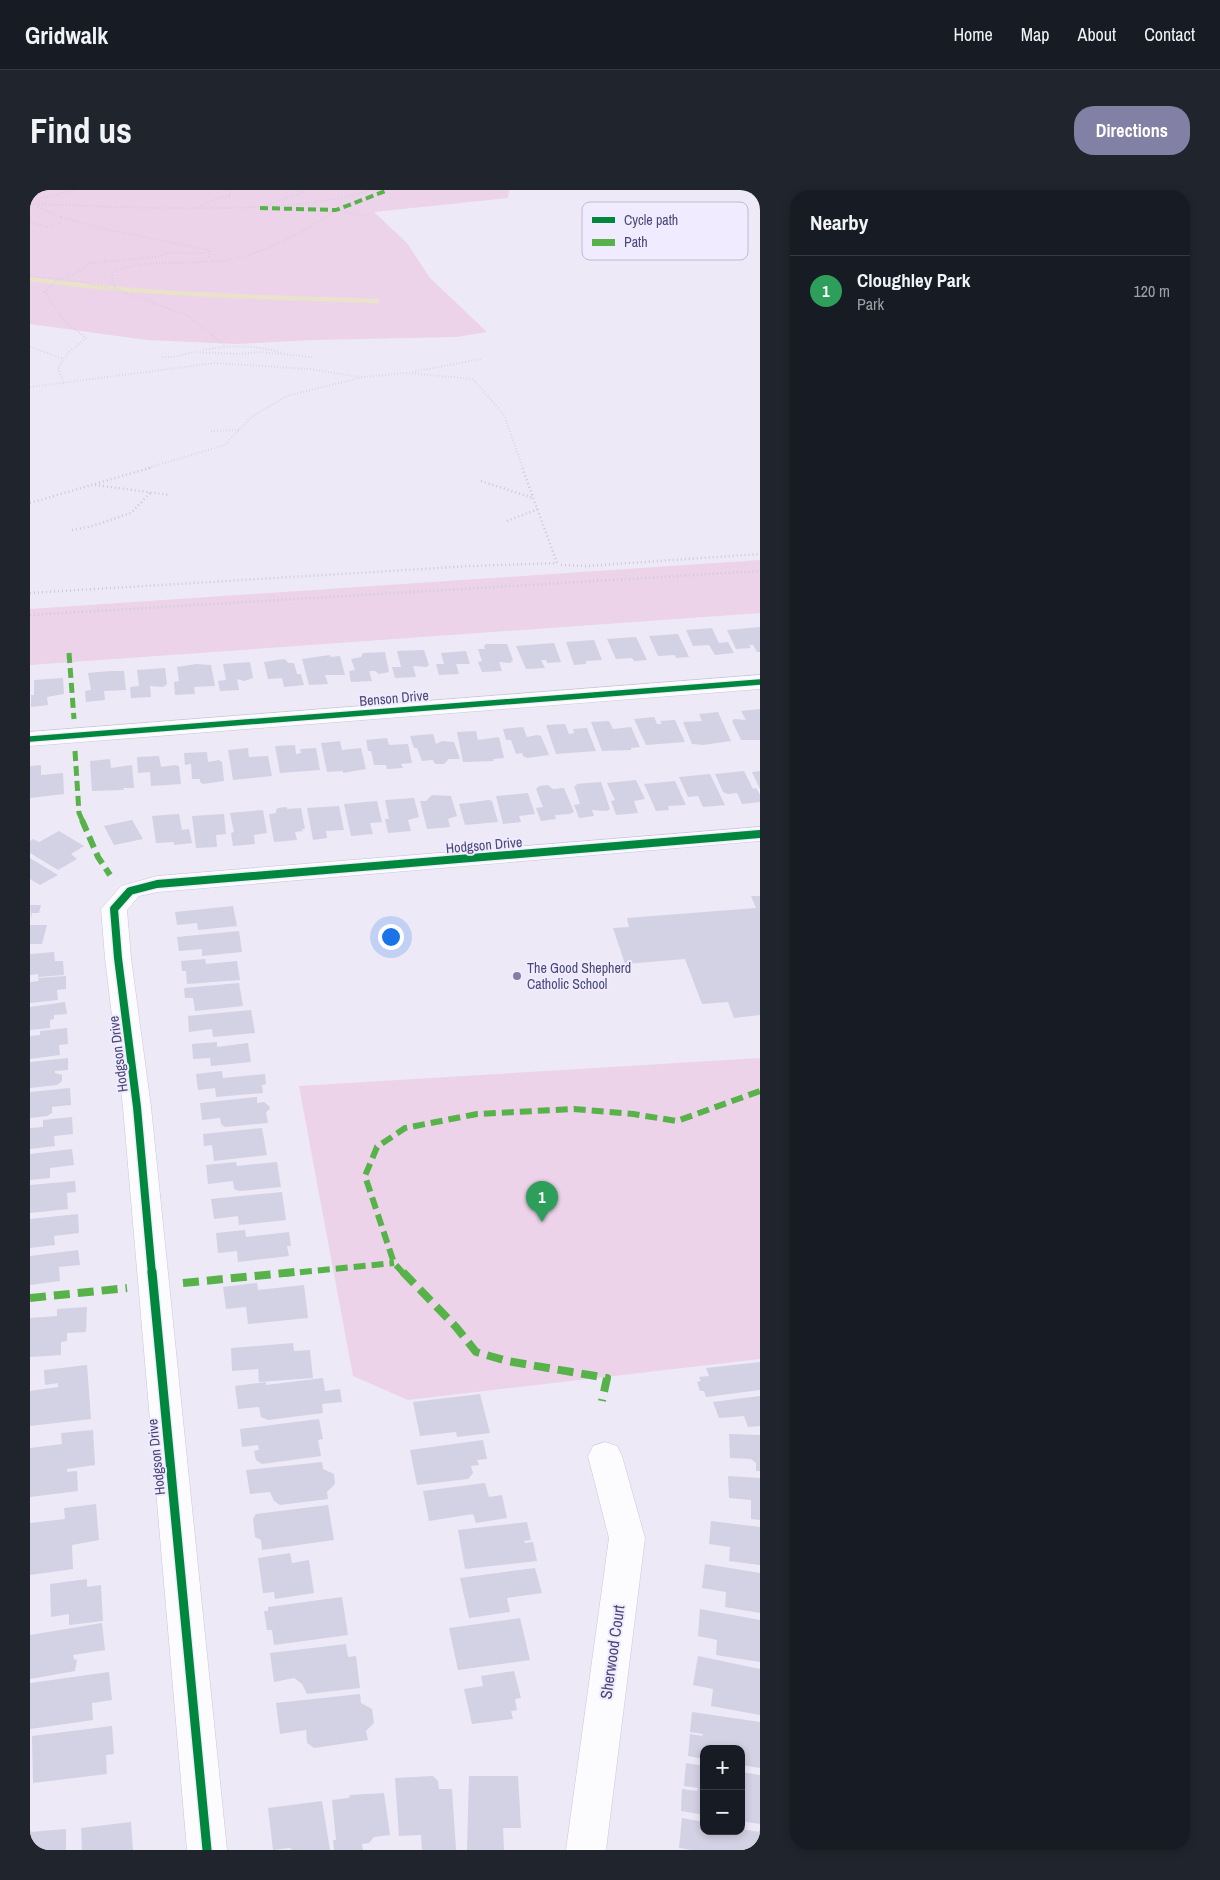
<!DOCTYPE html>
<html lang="en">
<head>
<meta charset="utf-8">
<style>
  :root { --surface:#171b24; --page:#20242c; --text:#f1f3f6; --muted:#9ea1a6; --line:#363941; --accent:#8280a4 }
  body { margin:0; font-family:"Archivo Narrow",sans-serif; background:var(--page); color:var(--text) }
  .controls { position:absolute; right:15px; bottom:15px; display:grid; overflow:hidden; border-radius:10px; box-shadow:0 2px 8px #0003 }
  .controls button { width:45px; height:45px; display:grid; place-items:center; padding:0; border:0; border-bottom:1px solid var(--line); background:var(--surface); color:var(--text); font:25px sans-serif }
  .you { position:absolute; left:360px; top:746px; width:18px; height:18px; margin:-12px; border:4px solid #fff; border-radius:50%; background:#1a73e8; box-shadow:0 0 0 8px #1a73e833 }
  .badge { display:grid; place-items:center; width:32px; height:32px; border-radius:50%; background:var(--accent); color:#fff; font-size:16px; font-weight:700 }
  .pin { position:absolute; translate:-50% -41px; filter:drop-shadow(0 1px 2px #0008) }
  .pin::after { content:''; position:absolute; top:26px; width:18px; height:15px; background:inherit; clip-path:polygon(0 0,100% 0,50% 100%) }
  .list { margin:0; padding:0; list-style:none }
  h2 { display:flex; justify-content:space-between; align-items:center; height:65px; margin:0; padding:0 20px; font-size:21px }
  h2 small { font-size:16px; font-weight:400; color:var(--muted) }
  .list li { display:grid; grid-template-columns:32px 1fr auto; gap:15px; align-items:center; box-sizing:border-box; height:70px; padding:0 20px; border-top:1px solid var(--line) }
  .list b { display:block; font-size:19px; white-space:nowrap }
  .list p { margin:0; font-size:16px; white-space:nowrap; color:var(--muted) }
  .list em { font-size:16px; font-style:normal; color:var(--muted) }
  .map { position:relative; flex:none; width:730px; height:1660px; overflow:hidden; border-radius:20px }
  header { display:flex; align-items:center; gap:30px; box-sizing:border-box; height:70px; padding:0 25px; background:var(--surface); border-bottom:1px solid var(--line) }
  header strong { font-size:24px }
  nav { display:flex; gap:28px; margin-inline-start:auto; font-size:18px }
  .intro { display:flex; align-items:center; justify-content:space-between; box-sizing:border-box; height:120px; padding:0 30px }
  h1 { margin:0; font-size:35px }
  .button { padding:12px 22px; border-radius:20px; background:var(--accent); color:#fff; font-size:18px; font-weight:700 }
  main { display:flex; gap:30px; padding:0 30px }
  aside { flex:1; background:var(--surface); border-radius:20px; box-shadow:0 2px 8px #0003 }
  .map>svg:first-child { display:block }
</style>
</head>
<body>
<header>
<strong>Gridwalk</strong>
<nav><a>Home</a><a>Map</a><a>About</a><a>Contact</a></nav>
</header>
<div class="intro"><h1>Find us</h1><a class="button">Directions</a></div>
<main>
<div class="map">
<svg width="730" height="1660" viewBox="0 0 730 1660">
  <rect width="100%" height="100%" fill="#ede9f7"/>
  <path fill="#ecd3ea" d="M0 0H479L478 8 344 22 377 53 400 88 457 142 426 147 283 150 206 154 117 150 0 134Z
    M730 370V423L0 475V419Z
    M730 868V1169L378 1210 323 1186 269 896Z"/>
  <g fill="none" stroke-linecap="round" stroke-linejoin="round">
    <path stroke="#eae2ca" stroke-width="4.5" d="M0 89C114 105 232 107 347 111"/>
  </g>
  <path fill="#d3d1e4" d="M639 12 643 19 619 21 616 17H619L617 13Z
    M730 437V462H727L723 455H719L721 458 706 459 697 440Z
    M682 438 689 453 698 452 704 463 685 465 679 455 663 456 656 440Z
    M648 444 659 467 646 468 645 465 628 466 619 446Z
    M606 447 617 470 604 471 602 468 586 469 577 449Z
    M564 450 572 470 556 471V474L544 475 536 452Z
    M524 453 531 472 517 473 516 470H511L515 478 496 479 486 456Z
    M456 454H477L483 470 480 473 469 472 472 481 452 482 448 472 452 471 448 459H455L454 456Z
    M394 460 399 475 396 477 383 476 386 487 365 488 362 477H371L367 461Z
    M436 461 440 474H426L429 484 409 485 406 474H414L411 463Z
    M355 462 359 482 349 484 345 481H339L342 491 321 492 319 481 325 480 321 469 331 467 333 463Z
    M300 465V467L310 466 315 485H295L298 494 279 495 272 469Z
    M254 469 257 471 258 473H264L267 484H271L274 495 254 497 252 488 238 489 234 472Z
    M220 472 223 488 214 491 207 489 209 500 190 501 188 491 196 490 193 474Z
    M166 474 181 475 185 496 164 497 165 504 145 505 144 492 149 491 147 477Z
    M135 478 137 494 133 497 120 496 121 507 101 508 100 497 109 496 107 480Z
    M81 481H94L96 500 74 501 75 510 56 512 55 501 61 500 58 483Z
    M33 488 34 504 17 507 18 515 1 517V505H4V490Z
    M730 519V550H711L702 531 704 529 716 530 711 521Z
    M688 522 701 551 673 555 662 554 653 532 672 531 669 524Z
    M624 527 627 534H632L630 531 645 530 655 552 616 555 604 529Z
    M579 531 583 539 601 537 610 557 601 558V560L572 561 561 532Z
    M535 534 539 544 544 543 543 539 557 538 566 561 526 564 516 535Z
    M493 537 497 547 507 545 511 546 519 565 497 568 493 566 492 563 486 564 481 550H476L473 539Z
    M446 541 448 550 469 547 474 568 463 569 464 571 433 572 427 542Z
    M403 544 406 554 412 551 424 552 430 569H419L414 574H407L404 573 403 570 392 571 387 558H384L380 546Z
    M357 548 359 555 378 554 382 573 371 574 373 578 357 579 356 575H344L341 561H338L336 550Z
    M310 551 312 560 331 558 336 579 313 583V581L297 582 291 553Z
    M265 555 266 564 271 563 270 559 286 558 290 580 250 583 245 556Z
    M218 558 219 567 238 566 242 586 203 590 198 560Z
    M177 562 178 572 189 570 192 572 194 591 173 594 170 592V589H162L161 574 155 575 154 563Z
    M129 566 131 577 145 575 149 576 151 594 121 596 120 582 108 583 107 567Z
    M80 569 81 578 102 575 104 598H93L94 600 62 601 60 571Z
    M11 575V585L33 583 34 604 0 608V576Z
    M714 581 723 599 726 598 730 605V612L712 614 707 603 698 604 693 602 685 584Z
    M730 581V599L722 582Z
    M680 584 695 615 673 617 668 606 658 607 649 587Z
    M606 590 615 609 604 611 608 623 586 625 581 611 585 610 577 593Z
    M645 591 656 615 638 616 639 620 626 621 614 594Z
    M571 592 580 619 577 621 562 620 564 626 549 628 544 615 550 614 544 596H547L546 594Z
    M518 595 523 599 534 598 544 622 540 624 525 625 526 629 511 631 506 618 513 617 506 599 509 596Z
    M498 603 505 624 489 626 491 632 473 634 466 606Z
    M402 605 421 606 427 626 418 629 420 637 397 639 390 611H396Z
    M384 608 389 627 378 630 381 641 358 643 355 629H359L355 610Z
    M459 610 462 611 468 632 435 635 429 614Z
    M347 611 352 632 340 633 343 644 321 646 314 614Z
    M309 616 314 640 296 641 297 648 283 650 277 618Z
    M257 617V619L271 618 275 639H272L273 641 265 642 267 650 244 652 239 624 246 623V620L248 618Z
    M233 620 237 643 224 645 225 654 203 656 201 643 204 642 200 623Z
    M149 624 152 640 159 639 162 653 144 655V652L126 653 122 626Z
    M194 624 196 644 186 645 187 657 166 658 162 626Z
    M102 630 113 649 84 655 74 636Z
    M29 641 54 656 41 664 47 669 28 680 0 663V651L3 649 9 652Z
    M0 668 28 685 10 695 0 689Z
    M721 706H730V825L704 828 698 812 672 814 655 769 595 774 583 738 599 737 597 728 726 718Z
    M0 715H11L9 723H2L1 728Z
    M203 716 207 736 168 740 167 733 147 735 145 722Z
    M0 735H17L12 754H0Z
    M209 741 212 762 172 766V759L149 761 147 747Z
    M24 762 25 771H33L34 785 8 787V784L0 785V764Z
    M175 769 176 774 207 771 210 790 157 794 156 781H152L151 771Z
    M36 786V799L27 800 28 810 0 813V792L9 791 8 788Z
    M209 793 213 816 165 821 163 808H155L154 798Z
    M35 812 37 824 24 825V829L20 830V838L0 840V817Z
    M221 820 225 843 183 847 182 839 159 842 158 826Z
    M37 838 38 854 29 855 30 865 0 869V846L10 845V841Z
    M187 852V857L218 853 221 872 181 876 180 868 163 869 162 854Z
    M38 868V880L25 881V883L32 885V891L27 895 0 898V872Z
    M192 881 193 888 235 884 236 894 232 895 233 903 186 907 185 898 168 900 166 884Z
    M40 898 41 915 22 917V923L17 926 0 928V902Z
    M227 907V913L234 912 239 916 240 919 236 922 238 933 195 937 191 934 190 928 172 930 170 913Z
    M42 927 43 944 24 946 25 956 0 959V938L13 937V930Z
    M232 938 237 965 184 971 182 955 174 956 173 944Z
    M42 959 44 975 20 978V988L0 990V964Z
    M206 972 207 976 247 972 251 997 209 1001 204 999 203 991 178 994 176 975Z
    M45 991 46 1002 37 1003 38 1019 0 1023V995Z
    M252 1002 256 1030 209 1035 208 1026 184 1029 181 1009Z
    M48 1024 49 1043 24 1046 25 1055 0 1058V1029Z
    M215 1040 216 1047 259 1042 261 1056H257L259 1066 208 1072 207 1061 188 1063 186 1043Z
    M48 1060 50 1075 29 1077 30 1091 0 1095V1066Z
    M227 1093 228 1100 274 1095 278 1128 218 1134 216 1117 196 1119 193 1097Z
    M57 1117 56 1142 37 1143V1151L31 1152V1165L0 1167V1128L27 1126V1119Z
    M263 1153 264 1161 280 1160 283 1188 229 1192 228 1179 202 1181 201 1158Z
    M730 1172V1200L676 1207 674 1201H670L667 1192 671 1191 669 1187 679 1186 676 1178Z
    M57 1175 61 1229 0 1236V1201L28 1197V1193L15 1195 14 1180Z
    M293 1188 295 1201 310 1199 312 1212 292 1214 293 1223 238 1230 231 1227 229 1217 208 1219 205 1196 236 1192V1195Z
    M450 1204 460 1243 427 1247 426 1242 390 1246 383 1212Z
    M730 1206V1236L718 1237 714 1226 689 1228 683 1212Z
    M289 1229 293 1249 288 1250 291 1266 232 1274 226 1270 224 1261 229 1260 228 1255 212 1257 210 1239Z
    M63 1240 65 1275 37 1279V1282L47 1281 48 1301 0 1307V1258L32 1254 31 1243Z
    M699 1244 730 1245V1281H726V1273L721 1269 700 1268Z
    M453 1250 457 1269 447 1270 449 1275 441 1276 443 1283 438 1289 387 1295 380 1260Z
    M292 1272 293 1279 304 1284 305 1294 297 1302 298 1309 250 1315 244 1311 240 1302 220 1304 216 1280Z
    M698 1286 730 1288V1330L721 1329V1310L699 1308Z
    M455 1293 459 1307 472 1305 477 1328 446 1333 443 1324 399 1331 393 1301Z
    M66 1314 69 1350 42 1355 43 1379 0 1385V1333L35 1329 34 1318Z
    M298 1315 304 1350 232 1360 231 1350 225 1347 223 1329 226 1324Z
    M681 1331 730 1337V1375L699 1371 700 1357 679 1354Z
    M497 1332 501 1350 494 1351 495 1353 503 1352 507 1371 435 1379 428 1340Z
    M260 1363 262 1373 279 1370 284 1403 245 1409 244 1402 233 1403 228 1368Z
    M675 1374 730 1383V1423L695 1417 696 1402 672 1398Z
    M505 1378 512 1403 477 1408 480 1422 439 1428 430 1388Z
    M57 1389V1397L71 1395 73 1431 39 1435V1424L21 1427 20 1394Z
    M312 1407 318 1445 244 1455 242 1440H237L234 1421H238V1417Z
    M670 1419 730 1430V1472L686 1465 687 1450 668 1446Z
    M490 1428 500 1470 428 1480 419 1438Z
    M72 1433 75 1460 43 1465 44 1470 47 1469 45 1481 0 1489V1445Z
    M316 1454 318 1467 326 1466 330 1498 277 1504 272 1494 264 1488 244 1492 240 1463Z
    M668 1466 730 1479V1525L681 1516 683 1499 663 1495Z
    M484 1481 491 1508 485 1509 487 1520 481 1521 483 1529 442 1534 434 1499 453 1496 451 1486Z
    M79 1482 82 1510 62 1513 63 1530 0 1539V1493Z
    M330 1504 331 1513 342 1519 344 1533 336 1541 338 1550 284 1558 277 1553 276 1540 250 1544 246 1513Z
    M662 1522 730 1532V1578L711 1575V1559H674V1569L658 1566 660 1544 672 1546 673 1544 660 1542Z
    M82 1536 84 1564 76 1565 77 1584 3 1593 2 1546Z
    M656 1573 674 1576V1625L651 1621 652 1599 667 1601 668 1598 654 1596Z
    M711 1582 730 1585V1634L711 1631Z
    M403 1586 408 1591 409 1599H422L426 1660H392L391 1645 369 1646 365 1588Z
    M439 1586H488L491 1638H473L474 1660H437Z
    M354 1603 360 1645 344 1647 339 1653 332 1654 333 1660H304L303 1650H306L302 1610 319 1608 320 1605Z
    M292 1611 300 1660H262L260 1658 243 1660 238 1618Z
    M652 1628 674 1632V1641H711V1639L730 1642V1660H662L649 1658Z
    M101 1632 103 1660H52L51 1638Z
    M36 1639V1660H0V1642Z"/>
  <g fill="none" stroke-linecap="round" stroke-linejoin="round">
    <g stroke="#c9c7d9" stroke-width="1">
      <path id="minor" d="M730 485V499L0 556V542Z
        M730 637V651L128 702 109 706 97 720 101 768 121 917 197 1660H157L93 917 75 768 71 719 91 696 127 686Z
        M575 1252 587 1256 592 1266 615 1348 576 1660H536L579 1348 558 1266 563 1256Z"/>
    </g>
    <path stroke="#cbcad9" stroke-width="2" stroke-dasharray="0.5 2.5" stroke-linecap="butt" d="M266 0 273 2
      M0 11 45 0
      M0 14C64 16 127 19 191 18 242 17 293 15 342 0
      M232 17 274 2
      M165 18 188 8 199 6 201 0
      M31 27 79 40 179 60 180 66 170 72
      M0 32 16 37 31 33V27L6 16
      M0 86 53 92 91 101 159 126 195 156
      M86 100 82 89 83 82C120 67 157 76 196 70 236 64 273 42 306 20L336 26
      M0 157 34 169
      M173 160C200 155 226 155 253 163
      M132 167H143L165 162 210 164 230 162 282 167
      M382 182 451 169
      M34 193 28 178 37 164 56 148 34 131 15 102 27 90 42 85 61 73 126 67 139 63H179
      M0 197 185 173 279 179 330 187
      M181 241 209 240
      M118 278 195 255 221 227 257 206 333 187 377 183 443 189 474 225 493 278"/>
    <path stroke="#cbcad9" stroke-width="2.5" stroke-dasharray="1 3" stroke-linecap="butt" d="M451 291 503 308
      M65 295 140 305
      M0 313 123 277
      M477 331 508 319
      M42 340 62 336 101 323 122 301
      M531 375 556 376 730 364
      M0 403 441 376 527 373 492 277
      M0 425 730 381"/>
    <use href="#minor" fill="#fcfcfe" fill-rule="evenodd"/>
    <path stroke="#57b349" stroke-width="4" stroke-dasharray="8 4" stroke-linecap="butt" d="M230 18 306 20 358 0"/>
    <path stroke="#57b349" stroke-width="5" stroke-dasharray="10 5" stroke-linecap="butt" d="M39 463 44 529
      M45 561 49 623 53 632"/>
    <path stroke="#57b349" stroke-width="6" stroke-dasharray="12 6" stroke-linecap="butt" d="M52 630 68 667 80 685
      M252 1084 364 1073
      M374 1084 364 1073 335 986 347 957 375 938 447 924 544 919 603 924 647 931 730 901"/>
    <path stroke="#57b349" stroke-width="8" stroke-dasharray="16 8" stroke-linecap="butt" d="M373 1082 426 1137 446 1162 477 1171 577 1188 572 1211
      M153 1093 265 1082
      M0 1108 97 1098"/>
    <g stroke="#f0ebff" stroke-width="8">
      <path id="cycleway-far2" d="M0 549 730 492"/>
    </g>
    <g stroke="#f0ebff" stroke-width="11">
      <path id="cycleway-far1" d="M122 1084 107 917 88 768 84 719 100 701 127 694 730 644"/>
    </g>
    <g stroke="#f0ebff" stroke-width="12">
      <path id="cycleway" d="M122 1082 177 1660"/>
    </g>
    <use href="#cycleway-far2" stroke="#00873e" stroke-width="5.5"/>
    <use href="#cycleway-far1" stroke="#00873e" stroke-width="8"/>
    <use href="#cycleway" stroke="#00873e" stroke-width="9"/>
  </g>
  <circle fill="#8280a4" stroke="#f0ebff" stroke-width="2" cx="487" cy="786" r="5"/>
  <g text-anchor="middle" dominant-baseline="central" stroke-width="4" stroke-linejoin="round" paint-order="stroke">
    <g font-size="14" fill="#494877" stroke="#f0ebff">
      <text transform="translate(364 508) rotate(-5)">Benson Drive</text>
      <text transform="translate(454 655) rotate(-5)">Hodgson Drive</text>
      <text transform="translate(88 864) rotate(-97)">Hodgson Drive</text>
      <text transform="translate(126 1267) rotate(-96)">Hodgson Drive</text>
    </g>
    <g font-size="14" fill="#494877" stroke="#f0ebff" text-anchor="start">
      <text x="497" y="778">The Good Shepherd<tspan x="497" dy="16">Catholic School</tspan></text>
    </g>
    <g font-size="16" fill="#494877" stroke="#f0ebff">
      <text transform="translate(582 1462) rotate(-82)">Sherwood Court</text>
    </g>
  </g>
  <rect x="552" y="12" width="166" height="58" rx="8" fill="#f0ebff" stroke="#bebad6" stroke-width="1"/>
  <rect x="562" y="27" width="23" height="6" fill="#00873e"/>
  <rect x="562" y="49" width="23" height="7" fill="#57b349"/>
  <g font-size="14" fill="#494877">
    <text x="594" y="35">Cycle path</text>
    <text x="594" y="57">Path</text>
  </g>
</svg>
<div class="controls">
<button>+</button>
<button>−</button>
</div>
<div class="you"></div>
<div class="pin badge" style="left:512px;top:1032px;background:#2e9e5b">1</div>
</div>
<aside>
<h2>Nearby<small></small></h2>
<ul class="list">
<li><span class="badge" style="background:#2e9e5b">1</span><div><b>Cloughley Park</b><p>Park</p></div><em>120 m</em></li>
</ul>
</aside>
</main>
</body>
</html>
